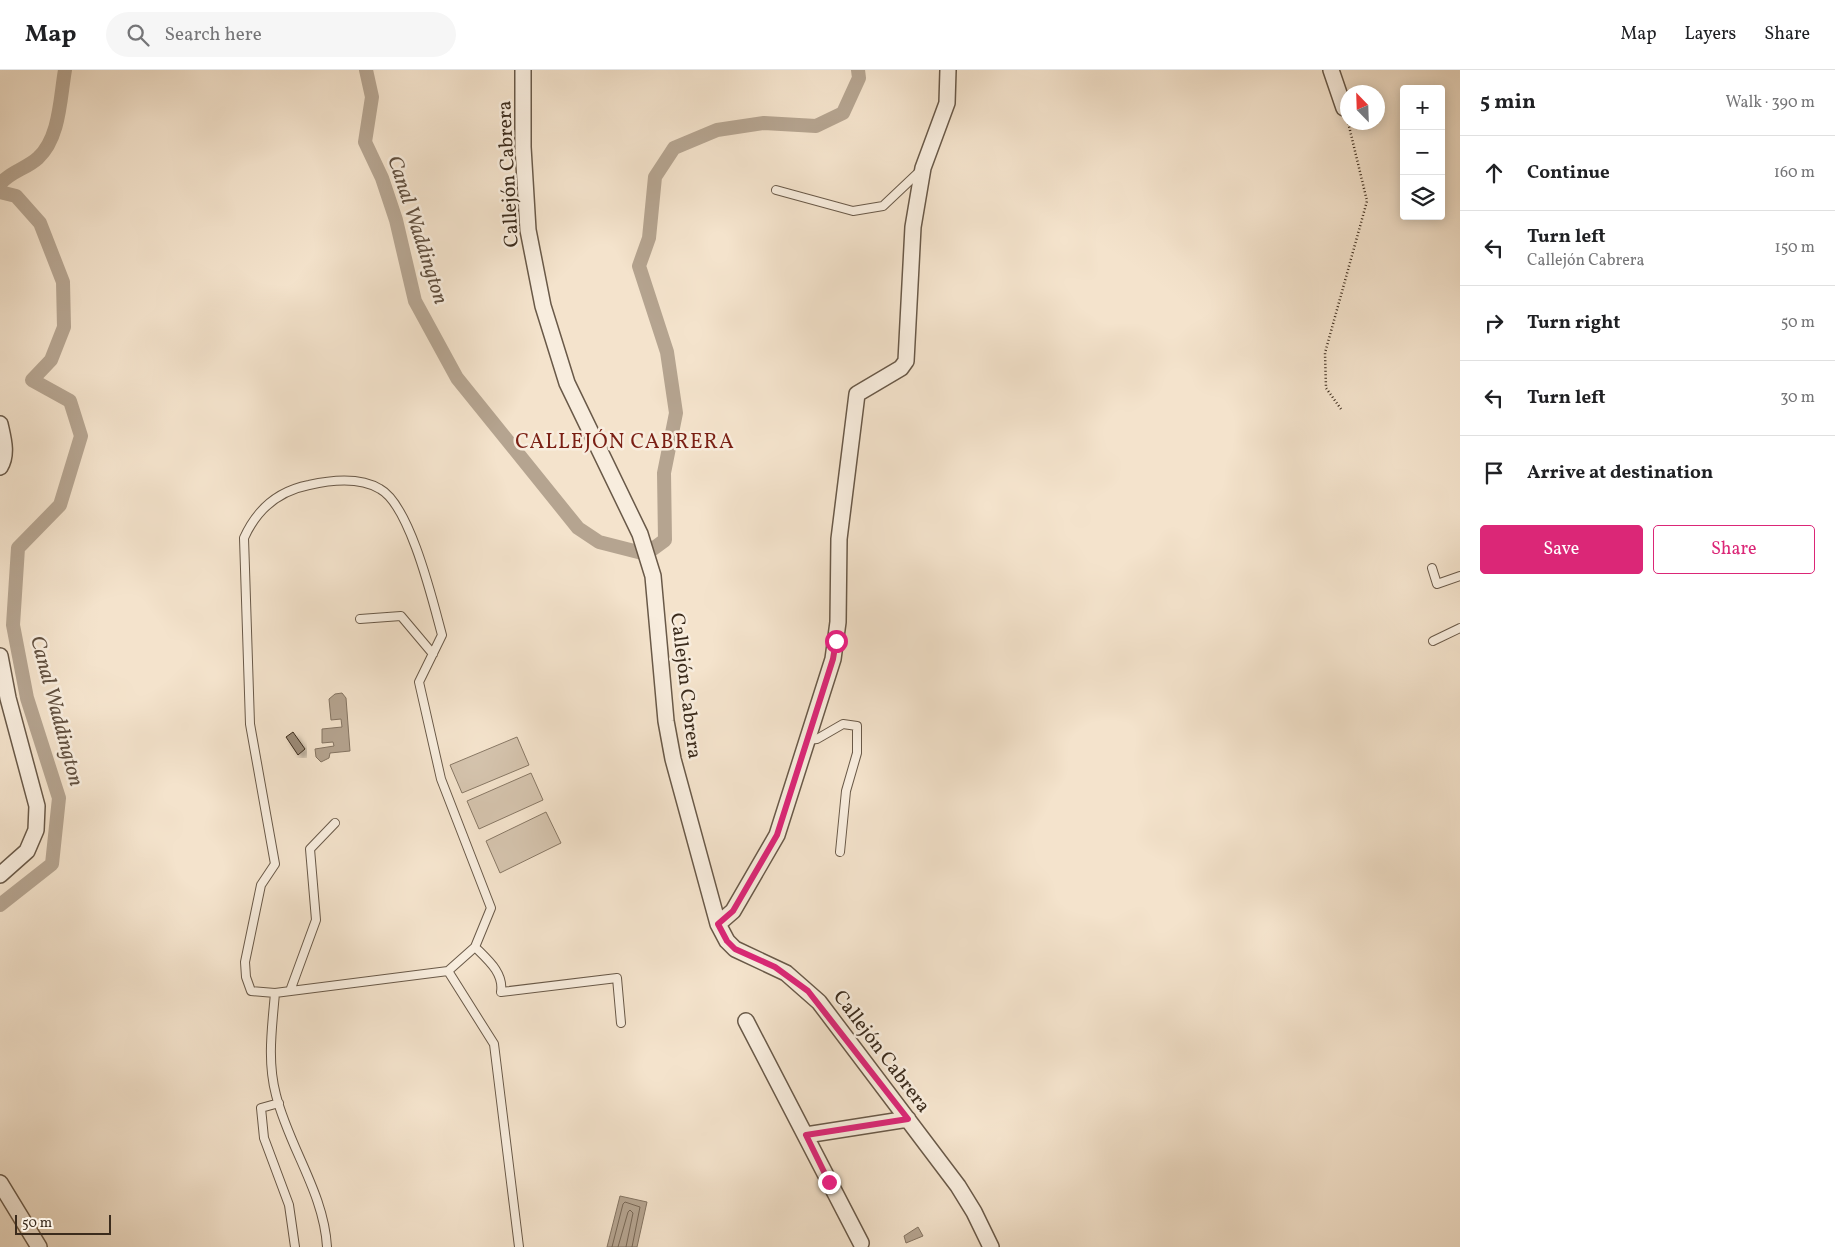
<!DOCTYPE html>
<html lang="en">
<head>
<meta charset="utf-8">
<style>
  :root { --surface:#fff; --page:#f6f6f6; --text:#202124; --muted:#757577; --line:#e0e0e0; --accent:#db2777 }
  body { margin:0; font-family:Vollkorn,serif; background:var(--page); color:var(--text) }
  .controls { position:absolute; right:15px; top:15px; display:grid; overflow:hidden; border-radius:5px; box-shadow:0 2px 12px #0003 }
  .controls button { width:45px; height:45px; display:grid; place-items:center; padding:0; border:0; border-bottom:1px solid var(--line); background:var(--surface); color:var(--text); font:25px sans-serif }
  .compass { position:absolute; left:1340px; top:15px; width:45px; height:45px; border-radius:50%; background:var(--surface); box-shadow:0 2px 12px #0003; rotate:337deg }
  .scale { position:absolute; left:15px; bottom:12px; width:96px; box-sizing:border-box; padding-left:5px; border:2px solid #3b2b1c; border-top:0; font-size:14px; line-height:18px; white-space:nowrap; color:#3b2b1c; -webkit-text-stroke:4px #f8edde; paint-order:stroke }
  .stop { position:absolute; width:15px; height:15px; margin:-11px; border:4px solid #db2777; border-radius:50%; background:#fff }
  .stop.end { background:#db2777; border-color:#fff; box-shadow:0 1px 5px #0008 }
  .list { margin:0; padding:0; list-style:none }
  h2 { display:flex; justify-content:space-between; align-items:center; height:65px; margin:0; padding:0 20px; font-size:21px }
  h2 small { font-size:16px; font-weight:400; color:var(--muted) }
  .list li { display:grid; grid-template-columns:32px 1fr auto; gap:15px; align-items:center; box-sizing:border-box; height:75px; padding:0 20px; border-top:1px solid var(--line) }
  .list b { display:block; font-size:19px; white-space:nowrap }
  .list p { margin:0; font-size:16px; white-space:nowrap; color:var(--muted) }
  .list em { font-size:16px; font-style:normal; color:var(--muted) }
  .actions { display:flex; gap:10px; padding:15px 20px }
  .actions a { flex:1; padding:11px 0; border:1px solid var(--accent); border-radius:5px; text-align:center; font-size:18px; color:var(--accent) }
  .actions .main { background:var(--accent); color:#fff }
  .icon { flex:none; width:28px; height:28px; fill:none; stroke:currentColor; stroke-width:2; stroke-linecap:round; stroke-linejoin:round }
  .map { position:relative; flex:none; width:1460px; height:1177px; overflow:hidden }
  header { display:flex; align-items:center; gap:30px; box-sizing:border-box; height:70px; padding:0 25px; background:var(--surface); border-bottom:1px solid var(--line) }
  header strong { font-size:24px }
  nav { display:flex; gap:28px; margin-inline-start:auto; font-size:18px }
  .search { width:350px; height:45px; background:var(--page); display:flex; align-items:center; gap:12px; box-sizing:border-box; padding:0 18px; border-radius:28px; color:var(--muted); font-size:19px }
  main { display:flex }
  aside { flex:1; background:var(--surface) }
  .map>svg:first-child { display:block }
</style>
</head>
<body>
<header>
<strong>Map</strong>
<div class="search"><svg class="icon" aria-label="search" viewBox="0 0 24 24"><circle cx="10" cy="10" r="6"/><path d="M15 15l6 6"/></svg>Search here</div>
<nav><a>Map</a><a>Layers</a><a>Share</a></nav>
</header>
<main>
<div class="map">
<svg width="1460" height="1177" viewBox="0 0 1460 1177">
  <defs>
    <filter id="shadow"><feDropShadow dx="4.5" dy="4.5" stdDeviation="2.5" flood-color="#0004"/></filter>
  </defs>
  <rect width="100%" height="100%" fill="#f4e3cc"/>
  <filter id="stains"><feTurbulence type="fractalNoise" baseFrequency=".004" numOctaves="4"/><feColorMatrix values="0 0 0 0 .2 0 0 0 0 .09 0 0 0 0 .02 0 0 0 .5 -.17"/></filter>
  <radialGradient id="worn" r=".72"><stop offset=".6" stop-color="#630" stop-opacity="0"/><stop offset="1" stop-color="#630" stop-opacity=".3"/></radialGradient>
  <path fill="#d5c4ae" stroke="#887865" d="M517 667 529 695 462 723 450 695Z
    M531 703 543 730 479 759 467 731Z
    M546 742 561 773 500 803 486 771Z"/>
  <path fill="#b5a490" stroke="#847462" d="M342 623 346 628 350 681 330 683 329 688 321 692 316 687 315 679 334 676 333 672 322 673V659L342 657 341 649 331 650 329 629 335 624Z
    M620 1126 647 1132 637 1177H607Z
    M918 1157 923 1166 906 1173 904 1166Z"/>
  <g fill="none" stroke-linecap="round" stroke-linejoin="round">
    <path stroke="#786856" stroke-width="1" d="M612 1177 623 1134 625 1132 640 1137 632 1177
      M618 1177 628 1142 630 1140 633 1143 626 1177"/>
    <path stroke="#b5a490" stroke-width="14" d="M366 0 372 27 365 72 382 108 396 150 415 231 457 308 578 458 599 472 646 484 665 470 664 403 676 343 667 282 639 196 649 168 655 107 674 78 717 60 764 53 816 56 843 43 859 8 858 0
      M0 114C11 101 26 99 38 88 60 68 60 28 65 0
      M0 122 16 126 40 153 63 212 64 257 51 290 32 310 70 331 81 366 60 435 18 478 13 555 27 628 59 728 52 794 0 835"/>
  </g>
  <path fill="#9b8b78" stroke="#3b2b1c" filter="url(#shadow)" d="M293 662 305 679 298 685 286 667Z"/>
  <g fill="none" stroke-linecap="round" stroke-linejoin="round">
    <g stroke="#695948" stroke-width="10">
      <path id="lane" d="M776 120 853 141 883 136 920 101
        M1432 498 1437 514 1460 506
        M360 549 401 546 433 584
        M1433 571 1460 558
        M807 670 817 669 843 654 857 656V683L846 721 840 782
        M448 901 494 974 519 1177
        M290 921 316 850 310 779 335 753
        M275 923 448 901 475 877C488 890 504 903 501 922L617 908 621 953
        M279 1033 261 1038 264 1068 289 1135 295 1177
        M327 1177C324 1123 289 1077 276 1025 267 991 272 958 275 923L251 921 246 907 245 892 261 815 275 794 250 654 244 468C257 439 278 421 309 415 331 410 360 407 380 419 410 435 433 532 442 565L419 612 441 709 491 838 475 877"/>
    </g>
    <g stroke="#695948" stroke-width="18">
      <path id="street" d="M523 0V77L528 160 543 236 567 313 640 464 653 506 666 651 673 689 718 854 727 871 735 879 786 903 819 932 958 1116 974 1142 991 1177
        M1331 0 1344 38
        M0 354C3 368 8 384 0 397
        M0 586 8 628 37 736 36 760 27 781 0 805
        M718 854 733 841 777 765 833 589 838 552 839 469 857 324 901 298 906 291 913 157 923 98 947 33 948 0
        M746 951 861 1173
        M806 1065 908 1049
        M0 1113 39 1177"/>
    </g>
    <path stroke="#3b2b1c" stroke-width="2.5" stroke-dasharray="1 2.5" stroke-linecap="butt" d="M1341 339 1326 318 1325 283 1367 131 1348 52"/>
    <use href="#lane" stroke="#f8edde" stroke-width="8"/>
    <use href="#street" stroke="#f8edde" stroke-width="15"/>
  </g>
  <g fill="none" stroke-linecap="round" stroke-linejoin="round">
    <path stroke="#db2777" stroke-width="6" d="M829 1112 806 1065 908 1049 808 921 775 897 735 879 727 871 718 854 733 841 777 765 833 589 836 571"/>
  </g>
  <g text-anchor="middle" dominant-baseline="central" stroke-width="5" stroke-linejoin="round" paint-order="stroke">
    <g font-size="20" fill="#3b2b1c" stroke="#f8edde">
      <text transform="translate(509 104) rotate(-93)">Callejón Cabrera</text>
      <text transform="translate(685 616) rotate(83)">Callejón Cabrera</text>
      <text transform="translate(881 982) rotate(53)">Callejón Cabrera</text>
    </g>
    <g font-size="21" font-style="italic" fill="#604f3f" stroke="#f8edde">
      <text transform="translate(417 160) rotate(72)">Canal Waddington</text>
      <text transform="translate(56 641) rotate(75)">Canal Waddington</text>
    </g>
    <g font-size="21" letter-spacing="1" fill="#7a1f14" stroke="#f8edde">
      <text x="625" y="372">CALLEJÓN CABRERA</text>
    </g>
  </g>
  <rect width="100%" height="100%" filter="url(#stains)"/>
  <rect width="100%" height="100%" fill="url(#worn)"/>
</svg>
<div class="controls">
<button>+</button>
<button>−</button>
<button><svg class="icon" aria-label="layers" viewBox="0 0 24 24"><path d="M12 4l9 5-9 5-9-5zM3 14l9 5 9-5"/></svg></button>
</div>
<svg class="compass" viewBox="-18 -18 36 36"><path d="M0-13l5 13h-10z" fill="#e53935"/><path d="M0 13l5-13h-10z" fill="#757577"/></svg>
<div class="scale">50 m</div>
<div class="stop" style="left:836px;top:571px"></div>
<div class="stop end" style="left:829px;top:1112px"></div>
</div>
<aside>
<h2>5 min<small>Walk · 390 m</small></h2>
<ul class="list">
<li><svg class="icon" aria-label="ahead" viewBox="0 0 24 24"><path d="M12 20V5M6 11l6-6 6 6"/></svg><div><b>Continue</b></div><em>160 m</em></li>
<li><svg class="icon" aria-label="left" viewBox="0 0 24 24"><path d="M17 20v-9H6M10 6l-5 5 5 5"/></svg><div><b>Turn left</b><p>Callejón Cabrera</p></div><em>150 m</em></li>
<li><svg class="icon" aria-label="right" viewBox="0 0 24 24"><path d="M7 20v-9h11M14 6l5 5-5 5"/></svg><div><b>Turn right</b></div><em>50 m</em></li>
<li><svg class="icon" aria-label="left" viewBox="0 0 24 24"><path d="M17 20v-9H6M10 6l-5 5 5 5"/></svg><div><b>Turn left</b></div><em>30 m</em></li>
<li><svg class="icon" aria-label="arrive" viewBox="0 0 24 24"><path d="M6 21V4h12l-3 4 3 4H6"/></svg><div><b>Arrive at destination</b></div></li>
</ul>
<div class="actions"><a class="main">Save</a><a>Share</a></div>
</aside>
</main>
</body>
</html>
